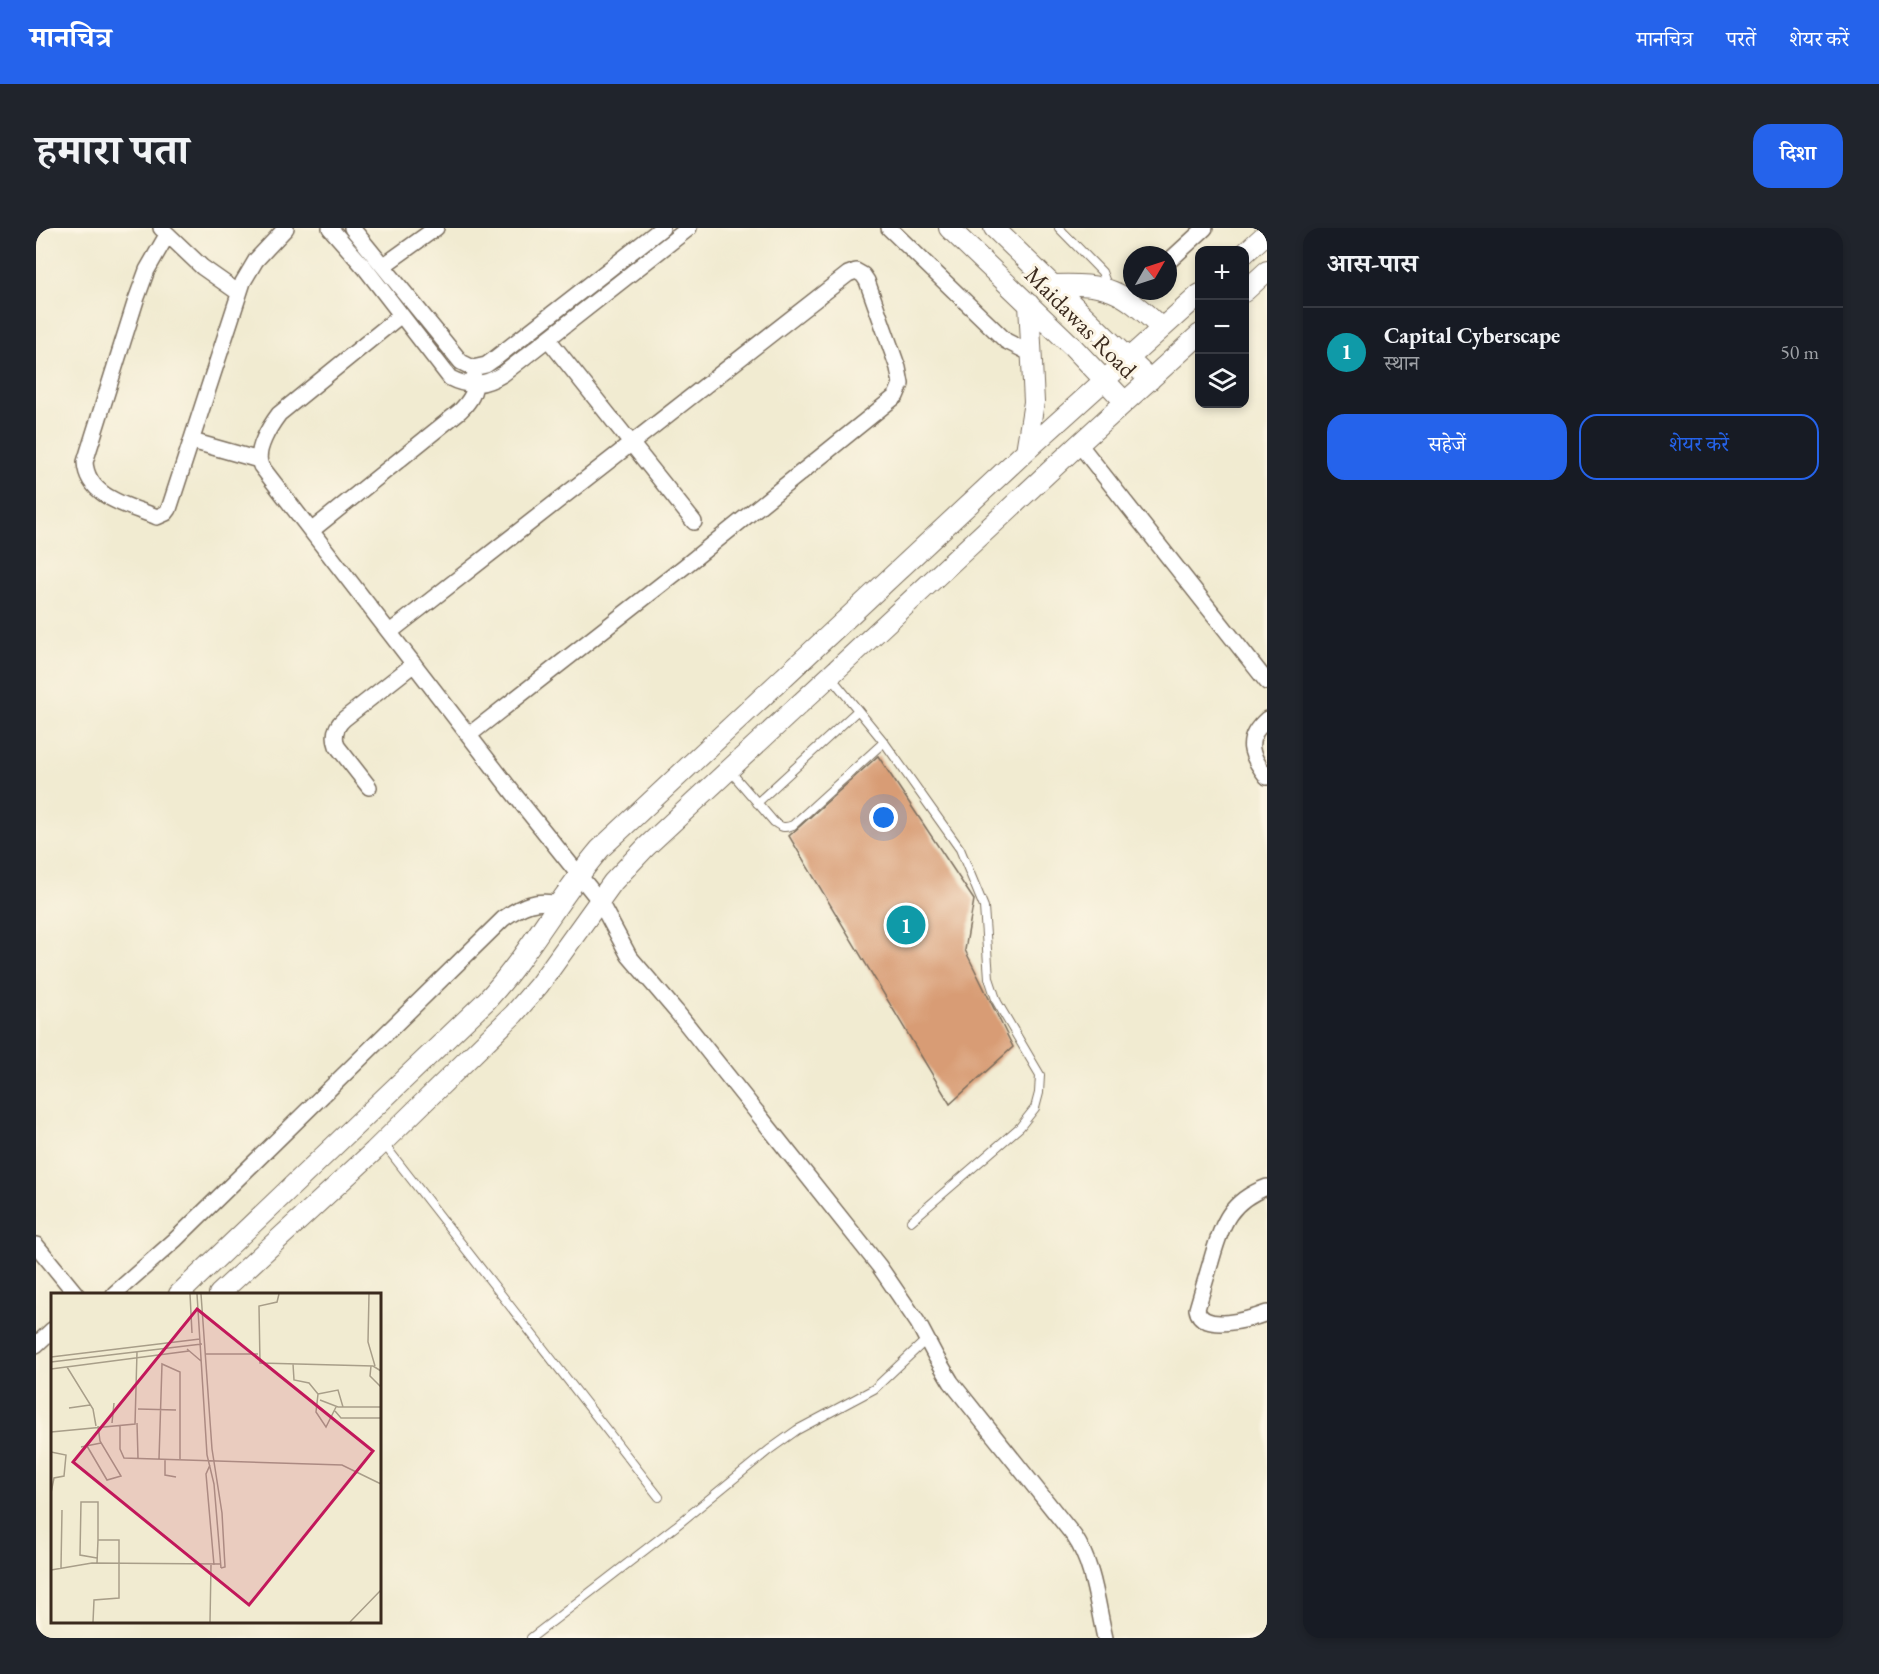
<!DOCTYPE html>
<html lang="hi">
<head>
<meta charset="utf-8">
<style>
  :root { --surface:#171b24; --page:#20242c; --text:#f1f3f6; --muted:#9ea1a6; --line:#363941; --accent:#2563eb }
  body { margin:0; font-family:"EB Garamond","Noto Serif Devanagari",serif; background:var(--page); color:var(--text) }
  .controls { position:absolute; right:18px; top:18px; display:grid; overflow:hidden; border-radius:12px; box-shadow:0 3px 9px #0003 }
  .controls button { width:54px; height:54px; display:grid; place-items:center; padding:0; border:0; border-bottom:2px solid var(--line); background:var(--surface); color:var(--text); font:30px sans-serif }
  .compass { position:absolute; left:1087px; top:18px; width:54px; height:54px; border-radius:50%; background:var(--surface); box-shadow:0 3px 9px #0003; rotate:51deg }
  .you { position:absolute; left:848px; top:590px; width:21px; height:21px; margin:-15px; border:4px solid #fff; border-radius:50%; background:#1a73e8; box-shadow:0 0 0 9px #1a73e833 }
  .badge { display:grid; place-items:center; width:39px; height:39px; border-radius:50%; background:var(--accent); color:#fff; font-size:20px; font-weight:700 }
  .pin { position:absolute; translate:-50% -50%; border:3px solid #fff; box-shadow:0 2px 6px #0006 }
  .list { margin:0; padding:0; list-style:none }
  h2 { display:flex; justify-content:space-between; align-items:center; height:78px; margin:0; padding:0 24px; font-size:26px }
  h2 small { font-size:20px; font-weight:400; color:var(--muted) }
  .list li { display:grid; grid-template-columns:39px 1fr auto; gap:18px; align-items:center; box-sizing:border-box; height:90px; padding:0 24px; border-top:2px solid var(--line) }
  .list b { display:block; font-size:22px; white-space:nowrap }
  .list p { margin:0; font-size:20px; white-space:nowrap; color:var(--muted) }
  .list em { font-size:20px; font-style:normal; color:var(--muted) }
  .actions { display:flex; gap:12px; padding:18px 24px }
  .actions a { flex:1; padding:14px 0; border:2px solid var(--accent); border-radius:18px; text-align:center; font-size:21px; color:var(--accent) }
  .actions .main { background:var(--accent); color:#fff }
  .icon { flex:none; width:33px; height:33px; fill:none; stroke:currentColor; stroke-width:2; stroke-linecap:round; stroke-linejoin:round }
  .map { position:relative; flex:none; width:1231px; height:1410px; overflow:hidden; border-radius:18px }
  header { display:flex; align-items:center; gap:36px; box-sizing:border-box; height:84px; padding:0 30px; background:var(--accent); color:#fff }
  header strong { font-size:28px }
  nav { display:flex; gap:33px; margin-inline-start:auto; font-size:21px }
  .intro { display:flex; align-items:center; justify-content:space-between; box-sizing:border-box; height:144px; padding:0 36px }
  h1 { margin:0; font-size:42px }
  .button { padding:15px 27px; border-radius:18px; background:var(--accent); color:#fff; font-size:21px; font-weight:700 }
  main { display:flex; gap:36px; padding:0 36px }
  aside { flex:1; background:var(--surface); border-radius:18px; box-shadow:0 3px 9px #0003 }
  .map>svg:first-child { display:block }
</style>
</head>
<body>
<header>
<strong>मानचित्र</strong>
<nav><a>मानचित्र</a><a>परतें</a><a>शेयर करें</a></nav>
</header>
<div class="intro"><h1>हमारा पता</h1><a class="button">दिशा</a></div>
<main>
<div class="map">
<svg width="1231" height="1410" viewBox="0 0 1231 1410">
  <rect width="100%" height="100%" fill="#fcf5e5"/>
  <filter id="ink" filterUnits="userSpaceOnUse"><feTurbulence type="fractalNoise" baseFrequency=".0167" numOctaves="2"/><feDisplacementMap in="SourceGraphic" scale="12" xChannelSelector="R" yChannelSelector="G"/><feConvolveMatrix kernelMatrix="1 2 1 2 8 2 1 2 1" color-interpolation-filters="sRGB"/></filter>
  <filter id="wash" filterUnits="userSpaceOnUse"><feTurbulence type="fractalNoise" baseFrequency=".008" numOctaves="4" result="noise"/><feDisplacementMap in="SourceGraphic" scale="24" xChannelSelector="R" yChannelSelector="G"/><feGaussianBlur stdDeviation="1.35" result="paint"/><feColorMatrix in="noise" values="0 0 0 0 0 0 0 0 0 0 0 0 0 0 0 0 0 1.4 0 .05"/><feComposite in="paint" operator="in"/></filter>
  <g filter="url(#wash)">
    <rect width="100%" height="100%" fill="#f1ebd1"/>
    <g id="blocks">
      <path fill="#d89c74" d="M842 528 938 672 929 722 977 819 914 876 753 608Z"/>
    </g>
  </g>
  <g filter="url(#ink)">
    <use href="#blocks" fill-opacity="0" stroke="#7b6e5d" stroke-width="1.5"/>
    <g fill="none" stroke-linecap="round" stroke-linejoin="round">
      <g stroke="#7b6e5d" stroke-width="10">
        <path id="service" d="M1023 0 1066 44 1072 60
          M795 449 848 514 924 621 948 679 953 750 961 774 1004 847 1003 865 999 880 984 899 875 993
          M694 543 738 594C745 599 748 601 757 597L848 514
          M721 575 821 483
          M347 915 623 1269
          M495 1410 640 1298 733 1222 761 1202 838 1161 891 1111"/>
      </g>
      <g stroke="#7b6e5d" stroke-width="18">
        <path id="minor" d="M125 0 166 39 203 65
          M294 0 329 40 414 150C433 160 449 157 467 146L653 0
          M316 0 425 134 437 140 450 137 457 132 626 0
          M853 0 970 113 996 126
          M131 7 111 42 100 72 49 234C51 270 94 278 121 289L130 285 133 281 207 54 220 32 250 0
          M1132 34 1169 0
          M347 38 400 0
          M365 87 243 186C234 198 218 223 225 238L478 566 563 672 593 728 640 783 843 1038 882 1095 900 1129 915 1154 1038 1308C1058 1337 1061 1376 1069 1410
          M512 111 658 294
          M156 213 223 232
          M1043 216 1231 454
          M275 303 424 183C434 173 441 163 438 149
          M354 404 812 46 820 43 827 47 831 53 862 140 865 156 860 168 649 338 433 507
          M1231 491C1207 512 1214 527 1231 549
          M333 559 301 518C297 507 300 498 308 491L378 436
          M1231 959C1194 973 1186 995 1176 1030 1171 1047 1166 1064 1161 1081 1165 1106 1215 1091 1231 1085
          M0 1017 40 1066
          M78 1066 139 1012 467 691C486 677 500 671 523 676
          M0 1117 16 1102"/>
      </g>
      <g stroke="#7b6e5d" stroke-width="22">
        <path id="tertiary" d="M913 0 1036 118 1089 174
          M958 0 1114 152
          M1208 26 1231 5
          M1017 57C1071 55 1086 62 1125 100
          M1208 64 1231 43
          M990 223 998 174 993 76
          M143 1066 451 772C494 725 523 669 564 621L990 223 1164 66
          M183 1066 338 923 478 786 503 757 577 654 610 619 1043 216 1164 106"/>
      </g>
      <use href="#service" stroke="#fff" stroke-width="8"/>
      <use href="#minor" stroke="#fff" stroke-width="15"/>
      <use href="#tertiary" stroke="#fff" stroke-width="20"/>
    </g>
  </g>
  <g text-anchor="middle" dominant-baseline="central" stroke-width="6" stroke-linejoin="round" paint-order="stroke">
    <g font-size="24" fill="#3b2a1e" stroke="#fcf5e5">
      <text transform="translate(1045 94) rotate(45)">Maidawas Road</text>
    </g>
  </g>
  <g transform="translate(15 1065)">
    <rect width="330" height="330" fill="#f1ebd1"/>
    <path fill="none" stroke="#a89e89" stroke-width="1.5" d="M139 1 141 40M146 1 156 162 163 191 170 275M150 1 161 156 171 220 174 274 170 275M228 1 226 9 208 13 209 70 322 73 330 78M318 1 317 49 324 73M136 56 150 68M154 61H207M0 64 149 46M0 69 151 51M242 71 243 87 258 90 267 101 265 119 275 134 285 114M320 73 319 83 330 94M16 74 42 116 45 133M0 76 138 58M267 101 287 97 292 114M269 107 287 114H330M18 115 39 112M87 116 125 117M284 118 290 125H330M61 130 63 110M86 130 87 165M69 132V156L73 165 291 172 330 191M0 139 84 131 86 59M36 153 56 187 70 183 49 148 47 133M30 154 50 150M0 159 15 162 13 183 3 185 0 200M108 166 111 71 129 79V166M114 166V182L125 184M159 172 155 181 163 272M46 265 29 262 30 209H47V247M10 275 11 217M0 277 41 270 170 271M42 329 43 307 68 305V247H47L46 270M159 329 160 272M299 329 330 297"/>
    <path fill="#c2185b" fill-opacity="0.15" stroke="#c2185b" stroke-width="3" d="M146 16 322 158 198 312 22 169Z"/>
    <rect width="330" height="330" fill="none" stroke="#3b2a1e" stroke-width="3"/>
  </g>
</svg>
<div class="controls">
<button>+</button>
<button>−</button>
<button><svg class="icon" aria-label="layers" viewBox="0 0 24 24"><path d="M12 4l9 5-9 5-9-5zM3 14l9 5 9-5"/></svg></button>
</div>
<svg class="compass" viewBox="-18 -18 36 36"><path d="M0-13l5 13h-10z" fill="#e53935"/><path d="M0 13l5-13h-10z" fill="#9ea1a6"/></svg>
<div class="you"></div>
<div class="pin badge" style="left:870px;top:697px;background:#0f9aa8">1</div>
</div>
<aside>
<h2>आस-पास<small></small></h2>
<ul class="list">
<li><span class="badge" style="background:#0f9aa8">1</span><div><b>Capital Cyberscape</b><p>स्थान</p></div><em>50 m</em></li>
</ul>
<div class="actions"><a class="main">सहेजें</a><a>शेयर करें</a></div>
</aside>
</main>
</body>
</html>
